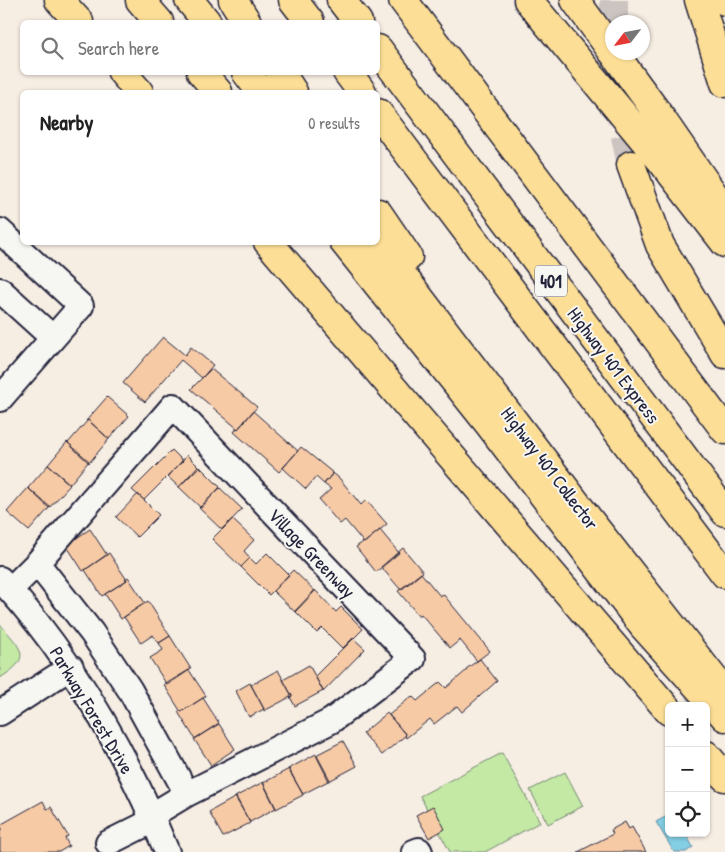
<!DOCTYPE html>
<html lang="en">
<head>
<meta charset="utf-8">
<style>
  :root { --surface:#fff; --page:#f2f2f2; --text:#222; --muted:#767676; --line:#e0e0e0 }
  body { margin:0; font-family:"Patrick Hand",sans-serif; background:var(--page); color:var(--text) }
  .controls { position:absolute; right:15px; bottom:15px; display:grid; overflow:hidden; border-radius:8px; box-shadow:0 1px 4px #0004 }
  .controls button { width:45px; height:45px; display:grid; place-items:center; padding:0; border:0; border-bottom:1px solid var(--line); background:var(--surface); color:var(--text); font:25px sans-serif }
  .compass { position:absolute; left:605px; top:15px; width:45px; height:45px; border-radius:50%; background:var(--surface); box-shadow:0 1px 4px #0004; rotate:238deg }
  .list { margin:0; padding:0; list-style:none }
  h2 { display:flex; justify-content:space-between; align-items:center; height:65px; margin:0; padding:0 20px; font-size:21px }
  h2 small { font-size:16px; font-weight:400; color:var(--muted) }
  .icon { flex:none; width:28px; height:28px; fill:none; stroke:currentColor; stroke-width:2; stroke-linecap:round; stroke-linejoin:round }
  .map { position:relative; flex:none; width:725px; height:852px; overflow:hidden }
  .search { position:absolute; background:var(--surface); box-shadow:0 1px 4px #0004; left:20px; top:20px; width:360px; height:55px; display:flex; align-items:center; gap:12px; box-sizing:border-box; padding:0 18px; border-radius:8px; color:var(--muted); font-size:19px }
  .panel { position:absolute; background:var(--surface); box-shadow:0 1px 4px #0004; left:20px; top:90px; width:360px; height:155px; border-radius:8px }
  .map>svg:first-child { display:block }
</style>
</head>
<body>
<div class="map">
<svg width="725" height="852" viewBox="0 0 725 852">
  <rect width="100%" height="100%" fill="#f6ede3"/>
  <filter id="ink" filterUnits="userSpaceOnUse"><feTurbulence type="fractalNoise" baseFrequency=".02" numOctaves="2"/><feDisplacementMap in="SourceGraphic" scale="10" xChannelSelector="R" yChannelSelector="G"/><feConvolveMatrix kernelMatrix="1 2 1 2 8 2 1 2 1" color-interpolation-filters="sRGB"/></filter>
  <g filter="url(#ink)">
    <path fill="#c3e9a4" stroke="#728670" d="M0 624C21 649 34 657 0 678Z
      M502 753 540 822 485 852H450L420 796Z
      M565 772 583 806 548 824 530 790Z"/>
    <path fill="#83cee3" stroke="#5c89a0" d="M669 815V833H685L693 847 686 852H674L656 822Z"/>
    <path fill="#f7caa6" stroke="#22223b" d="M163 337 185 355 191 347 213 365 202 378 181 360 145 402 123 383Z
      M211 369 257 407 238 429 191 389Z
      M107 397 129 416 109 439 88 420 86 421Z
      M253 411 298 451 279 472 234 432 237 428 238 429Z
      M88 420 109 439 89 463 68 443Z
      M67 442 89 461 70 484 48 465 47 466Z
      M301 447 333 473 324 484 316 477 306 489 283 468Z
      M172 450 183 461 144 500 132 490Z
      M187 455 199 467 179 487 168 477Z
      M48 465 70 485 49 508 28 488Z
      M198 466H199L220 487 201 508 179 487Z
      M333 473 340 479 361 505 366 500 387 524 364 543 345 520 340 524 319 500 331 489 324 484Z
      M28 488 50 507 29 531 7 512Z
      M220 488 242 509 222 530 199 508Z
      M138 494 159 515 137 537 116 517Z
      M232 519 254 540 244 551 250 558 241 567 212 539Z
      M90 529 107 555 83 571 66 545Z
      M380 530 399 553 376 572 356 547 363 542 364 543Z
      M403 548 423 572 401 590 381 567Z
      M109 553 127 580 102 596 85 570Z
      M267 553 289 575 269 595 241 567 250 558 256 564Z
      M293 570 315 591 295 612 273 591Z
      M421 573 440 596 443 594 490 651 477 661 460 640 450 648 421 614 419 616 398 591Z
      M128 577 145 603 121 619 105 594 127 580 125 579Z
      M315 590 336 612 341 607 363 629 343 649 322 628 317 633 295 611Z
      M148 601 170 636 159 643 153 635 141 643 124 617Z
      M170 636 191 669 167 685 150 658 163 650 159 643Z
      M353 638 365 649 323 692V691L315 676Z
      M480 659 497 681 462 712 457 706 434 724 430 719 406 738 405 736 406 735 389 715 412 696 417 701 440 682 446 688 467 670 466 669Z
      M309 665 323 691 295 706 290 697 292 696 283 680Z
      M189 670 206 696 181 712 164 685Z
      M278 670 292 696 264 711V709L251 685Z
      M250 683 264 709 249 717 236 691Z
      M203 698 219 723 195 739 178 712 180 711 181 712Z
      M387 713 406 735 382 755 363 733Z
      M219 724 235 749 211 765 194 739Z
      M343 741 357 766 329 781 316 755Z
      M316 754 330 780 303 794 288 769Z
      M289 769 303 795 276 809 263 783Z
      M263 782 276 808 250 822 235 797Z
      M236 797 250 823 223 837 209 812Z
      M43 801 47 809 51 807 68 836 65 838 69 846 59 852H0V830L2 829 0 825Z
      M433 806 445 829 429 838 416 815Z
      M625 822 629 829 632 827 646 852H578L613 834 611 830Z"/>
    <g fill="none" stroke-linecap="round" stroke-linejoin="round">
      <path stroke="#ccc4c1" stroke-width="28" stroke-dasharray="28 14" stroke-linecap="butt" d="M614 22V0
        M613 52V78L631 165"/>
      <g stroke="#22223b" stroke-width="28">
        <path id="minor" d="M0 231 81 306 0 399
          M0 290 53 338
          M37 563 92 633 130 690 187 794
          M0 579C73 658 126 753 167 852
          M10 590 37 563 173 406 413 659 331 721 187 794 152 815 144 825 108 843
          M0 713 71 667
          M414 852 419 850 420 852"/>
      </g>
      <g stroke="#22223b" stroke-width="31">
        <path id="highway" d="M59 0 79 22
          M140 0 159 22
          M189 0 207 22
          M233 0 247 22
          M293 0 310 22
          M341 0 358 22
          M403 0 725 430
          M528 0 660 159 725 243
          M575 0 612 51
          M699 0 725 83
          M725 0V1
          M378 49 725 512
          M613 52 656 111 725 211
          M122 72 139 92
          M201 72 218 92
          M246 72 261 92
          M280 72 293 92
          M347 72 362 92
          M378 113 725 574
          M631 165 660 245 725 354
          M378 213 408 257
          M268 242 669 711
          M344 242 489 424 644 627 725 717
          M377 242 589 520 718 684
          M706 755 725 777"/>
      </g>
      <use href="#minor" stroke="#f6f6f2" stroke-width="24"/>
      <use href="#highway" stroke="#fcde96" stroke-width="28"/>
    </g>
  </g>
  <g text-anchor="middle" dominant-baseline="central" stroke-width="4" stroke-linejoin="round" paint-order="stroke">
    <rect fill="#f6f6f2" stroke="#626272" stroke-width="1" x="535" y="265.5" width="32" height="31" rx="4"/>
    <g font-size="18" font-weight="bold" fill="#22223b">
      <text x="551" y="281">401</text>
    </g>
    <g font-size="19" fill="#22223b" stroke="#f6f6f2">
      <text transform="translate(614 365) rotate(53)">Highway 401 Express</text>
      <text transform="translate(550 468) rotate(53)">Highway 401 Collector</text>
      <text transform="translate(312 553) rotate(46)">Village Greenway</text>
      <text transform="translate(92 710) rotate(59)">Parkway Forest Drive</text>
    </g>
  </g>
</svg>
<div class="controls">
<button>+</button>
<button>−</button>
<button><svg class="icon" aria-label="locate" viewBox="0 0 24 24"><circle cx="12" cy="12" r="6"/><path d="M12 2v4M12 18v4M2 12h4M18 12h4"/></svg></button>
</div>
<svg class="compass" viewBox="-18 -18 36 36"><path d="M0-13l5 13h-10z" fill="#e53935"/><path d="M0 13l5-13h-10z" fill="#767676"/></svg>
<div class="search"><svg class="icon" aria-label="search" viewBox="0 0 24 24"><circle cx="10" cy="10" r="6"/><path d="M15 15l6 6"/></svg>Search here</div>
<section class="panel">
<h2>Nearby<small>0 results</small></h2>
<ul class="list">
</ul>
</section>
</div>
</body>
</html>
